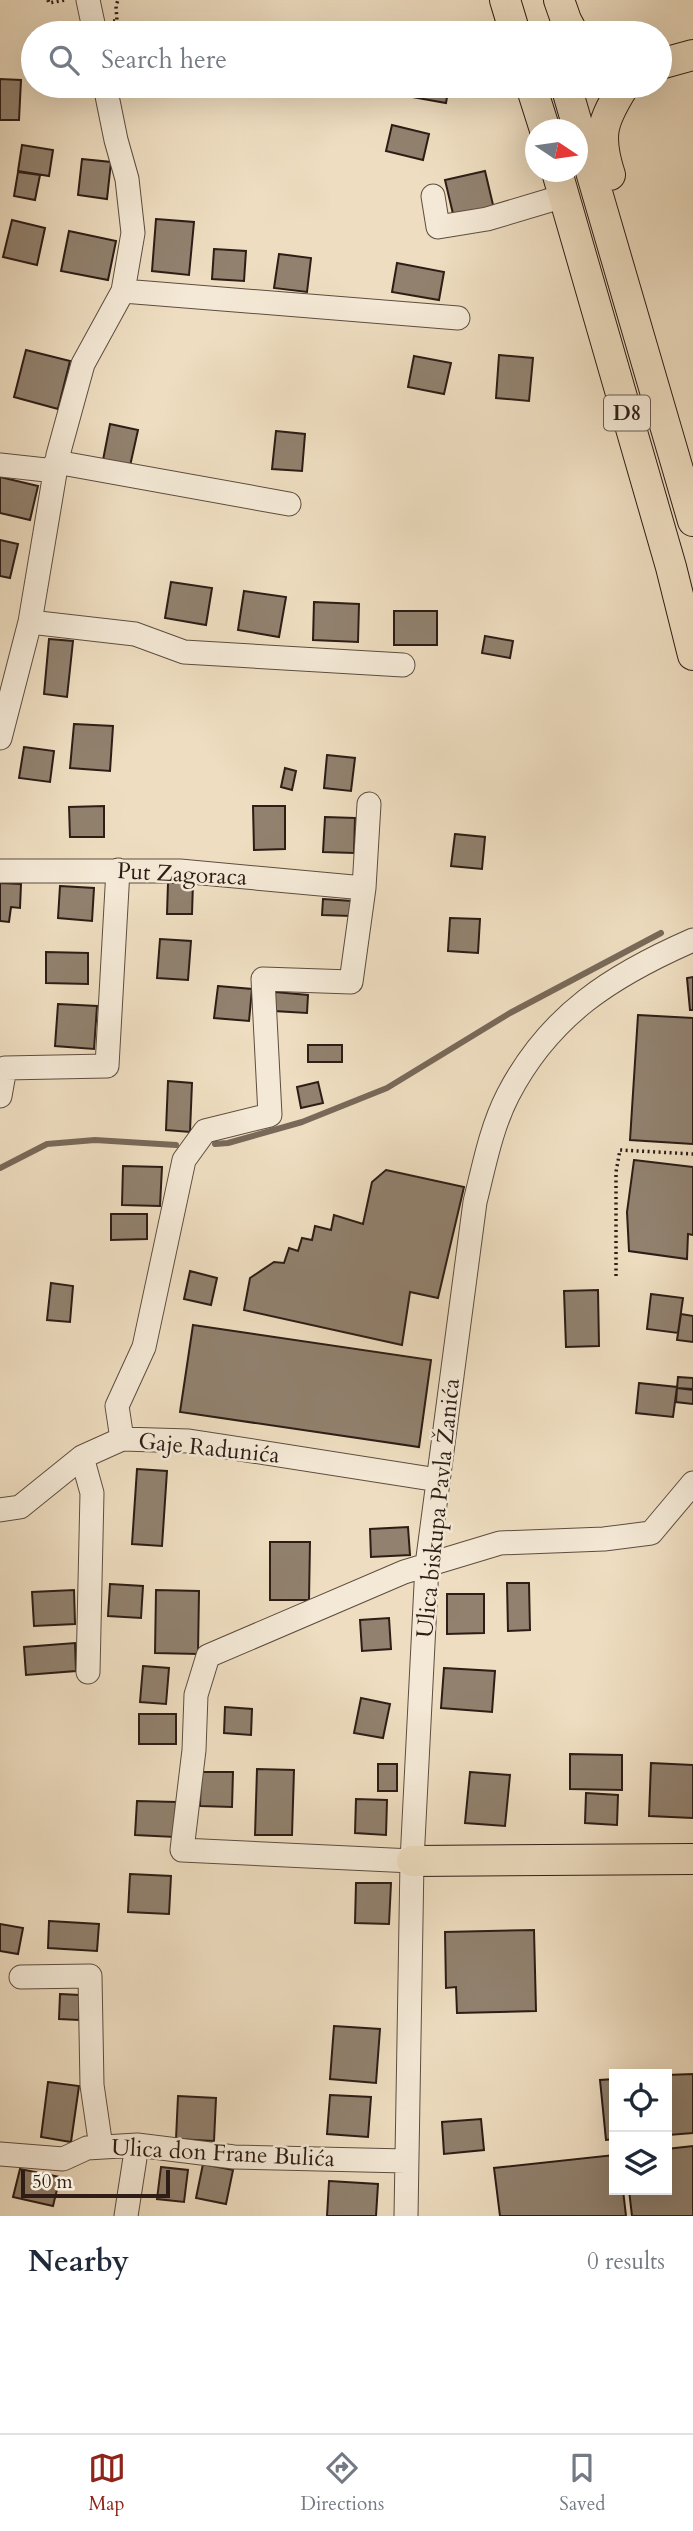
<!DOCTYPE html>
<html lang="en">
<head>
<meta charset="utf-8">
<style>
  :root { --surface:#fff; --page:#f6f6f7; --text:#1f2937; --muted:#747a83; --line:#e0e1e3; --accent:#8f2418 }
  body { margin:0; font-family:Cardo,serif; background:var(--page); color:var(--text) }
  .controls { position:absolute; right:21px; bottom:21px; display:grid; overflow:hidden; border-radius:0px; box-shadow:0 7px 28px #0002 }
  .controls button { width:63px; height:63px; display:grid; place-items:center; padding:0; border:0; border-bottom:2px solid var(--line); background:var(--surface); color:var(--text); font:35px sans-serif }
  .compass { position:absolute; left:525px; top:119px; width:63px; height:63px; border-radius:50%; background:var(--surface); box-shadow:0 7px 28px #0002; rotate:103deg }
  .scale { position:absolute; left:21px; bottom:18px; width:149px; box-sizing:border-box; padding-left:7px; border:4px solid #2d1d16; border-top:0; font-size:19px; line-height:24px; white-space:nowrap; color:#2d1d16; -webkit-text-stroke:5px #f4e9d6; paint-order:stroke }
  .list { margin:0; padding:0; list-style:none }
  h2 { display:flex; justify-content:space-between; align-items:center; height:91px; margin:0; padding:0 28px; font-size:30px }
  h2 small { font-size:23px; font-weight:400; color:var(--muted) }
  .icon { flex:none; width:38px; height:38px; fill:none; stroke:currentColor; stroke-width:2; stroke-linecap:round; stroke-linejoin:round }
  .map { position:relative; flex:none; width:693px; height:2216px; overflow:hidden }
  .search { position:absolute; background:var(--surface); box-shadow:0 7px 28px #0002; left:21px; right:21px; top:21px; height:77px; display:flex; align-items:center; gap:18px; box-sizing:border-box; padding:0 24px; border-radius:38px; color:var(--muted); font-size:26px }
  .sheet { height:217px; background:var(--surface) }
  nav { display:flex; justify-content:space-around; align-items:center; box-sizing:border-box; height:98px; border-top:2px solid var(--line); background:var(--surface); font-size:19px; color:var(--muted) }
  nav a { display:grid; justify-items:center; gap:4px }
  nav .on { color:var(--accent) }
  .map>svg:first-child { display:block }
</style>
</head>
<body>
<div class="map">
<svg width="693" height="2216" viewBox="0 0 693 2216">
  <rect width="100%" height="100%" fill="#eeddc0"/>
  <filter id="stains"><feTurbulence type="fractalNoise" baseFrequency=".00286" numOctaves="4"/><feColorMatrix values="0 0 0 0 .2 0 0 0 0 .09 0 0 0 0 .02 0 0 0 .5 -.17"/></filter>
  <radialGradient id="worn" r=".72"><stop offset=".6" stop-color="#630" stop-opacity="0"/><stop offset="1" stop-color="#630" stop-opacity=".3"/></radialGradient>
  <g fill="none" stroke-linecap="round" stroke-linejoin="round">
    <path stroke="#796959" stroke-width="6" d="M215 1144 228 1143 302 1122 387 1088 510 1013 661 933
      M0 1168 47 1144 95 1140 176 1145"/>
  </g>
  <path fill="#91816e" stroke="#2d1d16" stroke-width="2" d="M0 79 21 80 19 120H0Z
    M414 86H449L446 103 412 97Z
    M392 125 429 134 423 160 386 151Z
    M22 145 53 150 49 176 18 171Z
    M82 159 111 162 107 199 78 195Z
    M485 171 494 209 454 218 445 180Z
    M18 172 40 175 35 200 14 196Z
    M156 219 194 222 189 275 152 271Z
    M12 220 45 228 37 265 3 257Z
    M69 231 116 241 108 280 61 271Z
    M214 249 246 251 244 281 212 279Z
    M279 254 311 258 307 292 274 288Z
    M397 263 444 272 439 300 392 292Z
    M26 350 70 361 58 409 14 397Z
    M499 355 533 358 529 401 496 398Z
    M414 356 451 363 444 394 408 387Z
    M110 424 138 430 130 466 103 460Z
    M276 431 305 434 302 471 272 469Z
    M0 477 38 486 30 520 0 513Z
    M0 540 18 544 10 578 0 576Z
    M171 582 212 588 206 625 165 618Z
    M244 591 286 597 279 637 238 630Z
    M314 602 359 604 358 642 313 640Z
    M394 611H437V645H394Z
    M485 636 513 641 510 658 482 653Z
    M49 639 73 641 67 697 44 694Z
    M74 724 113 726 110 771 70 768Z
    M24 747 54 751 50 782 19 778Z
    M327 755 355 758 351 791 324 788Z
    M285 768 296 771 292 790 281 787Z
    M104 806V837H70L69 807Z
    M253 806H285V849L254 850Z
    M325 817 355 818 354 853 323 852Z
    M455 834 485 837 482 869 451 866Z
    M0 883 21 884 20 908 11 907 9 922 0 921Z
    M168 883H193L192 914H167Z
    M60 886 94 888 92 921 58 918Z
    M323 899 352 901 351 916 322 915Z
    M450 918 480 919 478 953 448 951Z
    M160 939 191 941 188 980 157 978Z
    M46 952 88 953V984L46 983Z
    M693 977V1010H690L687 978Z
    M218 986 252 989 249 1021 214 1018Z
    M275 992 308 995 307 1013 274 1011Z
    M58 1004 97 1006 94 1049 55 1046Z
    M638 1015 693 1018V1144L630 1140Z
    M308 1045H342V1062H308Z
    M168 1081 192 1083 190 1132 166 1130Z
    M318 1082 323 1103 301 1108 297 1087Z
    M634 1160 693 1167V1235L688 1234 687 1259 629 1251 627 1212Z
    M123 1166 162 1167 160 1206 122 1205Z
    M386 1170 464 1187 438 1298 410 1292 402 1345 244 1310 250 1278 274 1262 284 1263 289 1248 298 1251 302 1238 312 1240 315 1226 331 1230 334 1215 363 1224 372 1182Z
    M111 1214H147V1239L111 1240Z
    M190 1271 217 1278 211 1305 184 1299Z
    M51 1283 73 1286 70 1322 47 1320Z
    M598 1290 599 1346 566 1347 564 1291Z
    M651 1294 683 1298 678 1333 647 1329Z
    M681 1314 693 1316V1342L677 1340Z
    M193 1325 431 1360 419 1447 180 1412Z
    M678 1377 693 1378V1389L677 1388Z
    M639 1383 677 1387 673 1417 636 1413Z
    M677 1388 693 1390V1404L676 1402Z
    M137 1469 167 1471 162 1546 132 1544Z
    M408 1527 410 1555 371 1557 370 1529Z
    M270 1542H310L309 1600H270Z
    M507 1583H529L530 1630 508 1631Z
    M110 1584 143 1586 141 1618 108 1616Z
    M74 1590 75 1624 34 1626 32 1592Z
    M156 1590 199 1591 198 1654 155 1653Z
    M447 1594H484V1633L447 1634Z
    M389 1618 391 1649 362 1651 360 1620Z
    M75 1643 76 1671 26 1675 24 1647Z
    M143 1666 169 1668 166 1704 140 1702Z
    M444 1668 495 1671 492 1712 441 1708Z
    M361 1698 390 1704 383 1738 354 1733Z
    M225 1707 252 1709 251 1735 224 1733Z
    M139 1714H176V1744H139Z
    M570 1754 622 1755V1790L570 1789Z
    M651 1763 693 1765V1818L649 1816Z
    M378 1764H397V1791H378Z
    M257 1769 294 1770 292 1835H255Z
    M201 1772H233L232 1807 200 1806Z
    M470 1772 510 1775 505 1826 465 1823Z
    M586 1793 618 1795 617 1825 585 1823Z
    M356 1799 387 1800 386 1835 355 1833Z
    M137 1801 176 1802 175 1837 135 1835Z
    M130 1874 171 1876 169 1914 128 1912Z
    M356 1883H391L389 1924 355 1923Z
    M49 1921 99 1924 97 1951 48 1948Z
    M0 1924 23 1928 18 1954 0 1951Z
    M534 1930 536 2011 457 2013 456 1987 446 1988 445 1932Z
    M60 1994 80 1995 79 2020 59 2019Z
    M334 2026 380 2029 376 2083 330 2079Z
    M693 2074V2133L669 2135 667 2075Z
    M614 2079V2139L606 2140 600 2080Z
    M48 2082 79 2086 71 2142 41 2137Z
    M330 2095 371 2097 368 2137 327 2134Z
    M178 2096 216 2098 214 2141 176 2139Z
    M481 2119 484 2150 444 2154 442 2122Z
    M693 2146V2216H632L629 2190H667V2149Z
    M614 2155V2190H623L626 2216H500L494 2168Z
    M203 2164 233 2170 226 2204 196 2198Z
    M161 2167 188 2170 184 2202 157 2199Z
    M20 2169 60 2177 53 2206 13 2197Z
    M329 2181 378 2184 376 2216H327Z"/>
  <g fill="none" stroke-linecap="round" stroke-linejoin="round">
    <g stroke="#5d4d40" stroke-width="25">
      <path id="minor" d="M88 0 95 33
        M433 196 438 227 487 219 564 196
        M123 291 458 318
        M56 462 289 504
        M0 465 55 471
        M30 622 135 634 184 652 403 665
        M0 738 30 622 58 455 83 364 123 291 133 233 127 179 116 140 105 86
        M0 871H180L364 888
        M0 1096 5 1068 107 1066 118 870
        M122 1439 117 1406 144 1347 184 1160 205 1131 270 1115 263 979 351 982 364 888 369 804
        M82 1457 92 1493 88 1672
        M0 1510 20 1507 82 1457 122 1439 189 1441 438 1480
        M412 1861 182 1850 194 1750 196 1695 208 1656 404 1572 500 1543 604 1539 651 1533 693 1483
        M21 1977 90 1976 92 2085 101 2147
        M0 2154 63 2159 87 2148 137 2145 234 2157 406 2161
        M126 2216 137 2145
        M406 2216 412 1861 427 1565 475 1202C484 1166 491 1128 508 1095 550 1014 613 975 693 940"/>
    </g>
    <g stroke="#2d1d16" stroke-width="32">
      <path id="major" d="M505 0 515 33
        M559 0 566 20 573 33
        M660 64 693 55
        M531 86 545 130
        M566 86 693 521
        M557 172 671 567 693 655
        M610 175C597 135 602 121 624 86
        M412 1861 693 1859"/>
    </g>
    <path stroke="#2d1d16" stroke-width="3.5" stroke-dasharray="2 3.5" stroke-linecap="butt" d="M48 0 49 3 65 0
      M113 21H117L116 6 118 0
      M616 1276V1172L620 1150 693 1154"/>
    <use href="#minor" stroke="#f4e9d6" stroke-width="23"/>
    <use href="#major" stroke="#eeddc0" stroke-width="30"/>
  </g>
  <g text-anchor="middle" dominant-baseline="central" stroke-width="5" stroke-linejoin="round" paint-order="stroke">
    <rect fill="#f4e9d6" stroke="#695a50" stroke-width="2" x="604" y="395.5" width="46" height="35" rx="5"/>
    <g font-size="21" font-weight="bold" fill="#2d1d16">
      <text x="627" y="413">D8</text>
    </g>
    <g font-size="23" fill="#2d1d16" stroke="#f4e9d6">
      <text transform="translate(182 874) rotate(3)">Put Zagoraca</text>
      <text transform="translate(209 1448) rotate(6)">Gaje Radunića</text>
      <text transform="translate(438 1508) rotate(-84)">Ulica biskupa Pavla Žanića</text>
      <text transform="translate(223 2153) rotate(3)">Ulica don Frane Bulića</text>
    </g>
  </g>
  <rect width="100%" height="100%" filter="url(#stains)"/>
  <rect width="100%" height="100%" fill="url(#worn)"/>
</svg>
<div class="controls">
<button><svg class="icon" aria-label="locate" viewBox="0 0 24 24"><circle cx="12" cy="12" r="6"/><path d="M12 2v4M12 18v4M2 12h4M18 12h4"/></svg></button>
<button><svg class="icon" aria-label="layers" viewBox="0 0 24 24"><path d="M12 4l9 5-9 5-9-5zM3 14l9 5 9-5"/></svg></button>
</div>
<svg class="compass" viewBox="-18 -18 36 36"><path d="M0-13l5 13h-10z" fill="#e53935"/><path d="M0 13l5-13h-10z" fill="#747a83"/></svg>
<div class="scale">50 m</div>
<div class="search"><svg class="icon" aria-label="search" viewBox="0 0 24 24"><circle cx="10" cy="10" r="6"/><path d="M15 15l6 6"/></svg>Search here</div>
</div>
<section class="sheet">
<h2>Nearby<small>0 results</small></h2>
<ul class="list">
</ul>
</section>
<nav>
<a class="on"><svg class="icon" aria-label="map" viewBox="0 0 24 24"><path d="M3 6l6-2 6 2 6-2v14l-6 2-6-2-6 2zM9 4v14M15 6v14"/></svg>Map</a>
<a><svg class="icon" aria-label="directions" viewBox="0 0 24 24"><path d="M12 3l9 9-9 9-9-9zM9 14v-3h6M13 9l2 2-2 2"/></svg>Directions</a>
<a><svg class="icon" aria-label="saved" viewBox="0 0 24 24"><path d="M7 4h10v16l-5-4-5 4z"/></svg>Saved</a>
</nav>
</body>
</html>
